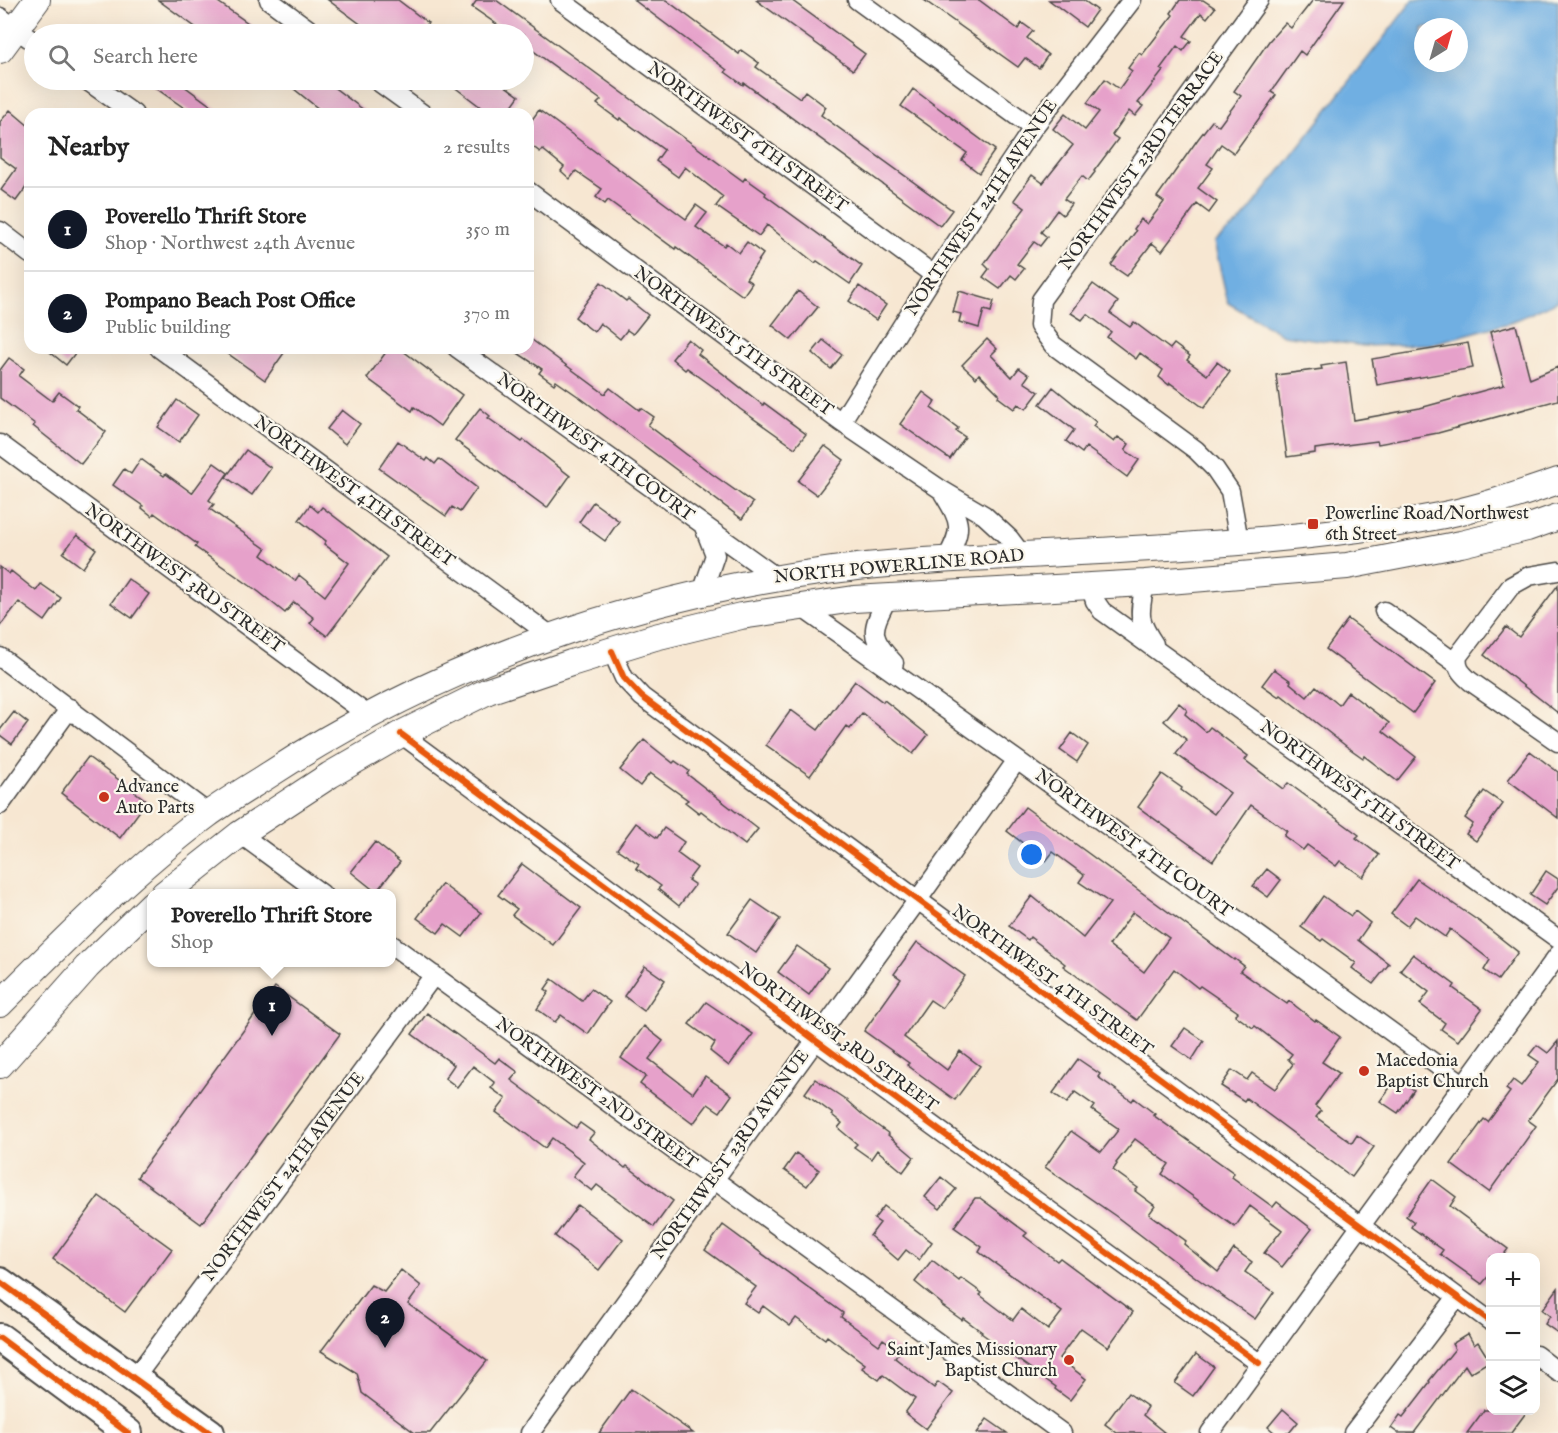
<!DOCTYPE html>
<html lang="en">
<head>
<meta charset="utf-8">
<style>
  :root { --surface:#fff; --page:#f2f2f2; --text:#222; --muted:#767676; --line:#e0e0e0; --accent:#111827 }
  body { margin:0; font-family:"IM FELL English",serif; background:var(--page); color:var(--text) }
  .controls { position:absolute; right:18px; bottom:18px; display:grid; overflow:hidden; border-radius:12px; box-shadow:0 6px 24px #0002 }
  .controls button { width:54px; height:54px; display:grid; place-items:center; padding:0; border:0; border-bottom:2px solid var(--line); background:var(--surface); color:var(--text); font:30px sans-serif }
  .compass { position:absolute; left:1414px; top:18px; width:54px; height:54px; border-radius:50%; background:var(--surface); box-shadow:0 6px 24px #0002; rotate:37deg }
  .you { position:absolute; left:1032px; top:855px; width:21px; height:21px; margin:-15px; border:4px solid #fff; border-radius:50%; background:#1a73e8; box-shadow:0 0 0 9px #1a73e833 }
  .badge { display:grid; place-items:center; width:39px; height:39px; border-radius:50%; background:var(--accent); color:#fff; font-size:20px; font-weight:700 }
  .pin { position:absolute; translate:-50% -50px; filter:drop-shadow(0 2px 3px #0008) }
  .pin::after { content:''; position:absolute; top:32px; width:21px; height:18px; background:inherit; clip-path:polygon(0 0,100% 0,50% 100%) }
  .popup { position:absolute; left:147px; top:889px; width:249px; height:78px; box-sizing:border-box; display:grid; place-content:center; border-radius:12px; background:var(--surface); filter:drop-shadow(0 2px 4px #0005); font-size:20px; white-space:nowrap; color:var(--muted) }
  .popup b { font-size:22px; color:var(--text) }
  .popup::after { content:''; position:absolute; left:50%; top:100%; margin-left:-12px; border:12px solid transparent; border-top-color:var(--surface) }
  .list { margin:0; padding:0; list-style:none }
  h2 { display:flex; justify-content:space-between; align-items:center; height:78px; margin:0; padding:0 24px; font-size:26px }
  h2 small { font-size:20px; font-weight:400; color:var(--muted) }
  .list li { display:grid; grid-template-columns:39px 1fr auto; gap:18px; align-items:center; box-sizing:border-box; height:84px; padding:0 24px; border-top:2px solid var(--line) }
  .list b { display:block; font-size:22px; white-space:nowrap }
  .list p { margin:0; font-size:20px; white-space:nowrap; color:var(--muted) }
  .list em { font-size:20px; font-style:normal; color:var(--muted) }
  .icon { flex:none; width:33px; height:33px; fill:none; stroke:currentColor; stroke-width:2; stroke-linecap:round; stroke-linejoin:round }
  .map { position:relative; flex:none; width:1558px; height:1433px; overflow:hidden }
  .search { position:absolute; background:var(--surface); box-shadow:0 6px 24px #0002; left:24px; top:24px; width:510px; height:66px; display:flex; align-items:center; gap:15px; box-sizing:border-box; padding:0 21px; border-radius:33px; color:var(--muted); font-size:22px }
  .panel { position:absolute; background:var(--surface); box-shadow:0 6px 24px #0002; left:24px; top:108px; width:510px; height:246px; border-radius:18px }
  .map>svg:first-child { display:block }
</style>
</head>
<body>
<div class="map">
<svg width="1558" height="1433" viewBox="0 0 1558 1433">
  <rect width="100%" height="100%" fill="#fbf7ec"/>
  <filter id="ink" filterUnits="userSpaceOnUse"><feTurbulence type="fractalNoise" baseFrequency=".0167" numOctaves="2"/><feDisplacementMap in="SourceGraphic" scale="12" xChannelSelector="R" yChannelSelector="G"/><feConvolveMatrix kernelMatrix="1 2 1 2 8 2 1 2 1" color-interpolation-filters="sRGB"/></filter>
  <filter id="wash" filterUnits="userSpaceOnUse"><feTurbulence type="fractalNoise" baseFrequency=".008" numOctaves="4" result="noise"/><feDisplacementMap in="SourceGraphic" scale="24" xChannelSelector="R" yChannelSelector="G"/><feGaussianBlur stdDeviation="1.35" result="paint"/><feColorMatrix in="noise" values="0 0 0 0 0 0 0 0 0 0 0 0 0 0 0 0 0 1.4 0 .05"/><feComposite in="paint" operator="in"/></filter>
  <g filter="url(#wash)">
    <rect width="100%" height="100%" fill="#f7e7d2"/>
    <path fill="#6fafe2" stroke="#4d6d86" stroke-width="1.5" fill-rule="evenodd" d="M1413 0H1558V301L1512 322 1431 344 1364 346 1283 335 1228 303 1214 242 1241 221ZM1423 27H1459V63H1423Z"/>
    <g id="blocks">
      <path fill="#e6a1ca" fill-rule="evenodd" d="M158 0H215L264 34H205Z
        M328 0H398L428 23 426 26 436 34H374Z
        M477 0H496L743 181 745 178 766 193 765 195 862 266 850 284 817 261 815 263 767 225 759 236 716 206 723 197 685 167 678 177 656 161 664 150 620 118 619 120 597 104 601 100 524 44V34H511L472 7Z
        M634 0H666L739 54 741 50 759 63 756 67 800 98 805 91 826 107 821 115 952 210 940 226 744 83 743 85 725 72 727 70Z
        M756 0H791L865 54 853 70Z
        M924 0H979L1018 29 1022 23 1033 31 1027 38 1048 55 1039 68 1025 58 1018 67Z
        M1049 0H1083L1097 10 1085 27Z
        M1180 0H1203L1215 8 1207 18 1201 13 1184 36 1191 41 1183 51 1177 46 1160 69 1163 71 1138 103 1143 106 1135 116 1129 111 1112 135 1118 139 1094 171 1095 172 1088 181 1082 176 1064 199 1071 204 1063 215 1057 210 1041 232 1047 237 1040 246 1034 242 1017 264 1024 269 1016 279 1011 275 1000 289 983 277 989 269 984 264 1025 208 1014 200 1032 175 1043 183 1073 145 1053 129 1065 114 1085 130 1099 112 1087 103 1105 79 1119 89 1132 71 1128 68 1139 53 1142 55 1173 15 1171 13Z
        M1313 0H1344L1305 55 1300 51 1271 92 1276 95 1234 153 1221 144 1207 164 1213 168 1198 188 1217 202 1209 213 1197 204 1162 251 1152 243 1127 276 1111 265 1136 231 1134 229 1141 219 1147 224 1164 202 1157 197 1198 139 1212 121 1219 126 1241 96 1234 91 1269 41 1285 23 1291 28Z
        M144 80H176L222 114H193Z
        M283 80H324L369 114H325Z
        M458 80H497L519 96 511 107 520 114H490L453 86Z
        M913 89 995 150 979 173 962 160 967 153 901 106Z
        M10 110 30 127V182L16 201 1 190 16 169 0 157V122Z
        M539 110 686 219 696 205 707 213 696 227 724 246 726 243 739 253 747 242 763 254 746 279 752 283 743 296 676 247 675 249 608 200 605 204 596 197 602 189 576 171 570 179 561 171 564 167 542 149 540 152 528 143V125Z
        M601 282 626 301 628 299 648 315 633 334 627 330 620 339 600 323 594 332 575 317Z
        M1093 284 1118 302 1110 313 1130 327 1134 322 1170 349 1174 344 1190 356 1187 360 1207 375 1217 362 1230 372 1204 408 1170 383 1169 385 1159 377 1163 370 1140 353 1136 359 1107 337 1111 332 1087 314 1082 320 1071 313Z
        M859 286 886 305 876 320 849 301Z
        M798 291 818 307 791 340 772 325Z
        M959 291 994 301 991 312 984 310 979 328 959 322 961 314 953 312Z
        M1516 325 1530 379 1558 367V400L1438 433 1378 444 1377 441 1315 449V453L1287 457 1276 375 1322 369 1321 366 1346 362 1354 420 1420 408 1504 385 1490 332Z
        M528 337 605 394 610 388 639 410 641 408 654 417 648 425 712 474 753 503 742 519 582 399 556 381 554 384 539 373 542 369 510 348H528Z
        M688 339 701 350 698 354 763 405 764 403 806 434 795 448 740 409 715 388 687 368 685 370 672 359Z
        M987 339 997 349 991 355 1012 377 1019 368 1029 375 1024 382 1039 392 1026 409 1018 404 1014 409 998 397 999 394 979 374 976 378 962 365Z
        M823 340 842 355 831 369 812 353Z
        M1468 343 1473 368 1377 385 1372 359Z
        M45 348H79L66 365Z
        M220 348H278L284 353 265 380Z
        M389 348H399L462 395 440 426 414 407 412 411 367 378Z
        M9 358 24 369 19 376 52 401 59 392 78 406 76 409 106 432 81 464 33 426 35 424 0 398V370Z
        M1053 387 1096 422 1093 426 1114 442 1118 437 1129 444 1125 450 1139 460 1127 477 1086 447 1082 453 1066 441 1074 430 1040 404Z
        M923 392 935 401 931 408 958 428 956 431 965 437 950 459 900 424Z
        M177 400 198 415 179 442 158 427Z
        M480 408 490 416 488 418 522 442 524 440 570 476 547 508 455 440Z
        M342 410 360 424 345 444 327 429Z
        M398 441 426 461 428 458 435 464 439 459 477 488 460 512 452 507 446 516 379 468Z
        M825 446 844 460 817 495 798 481Z
        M246 450 271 468 252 495 226 477Z
        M141 459 164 476 166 474 192 493 214 463 228 473 209 500 214 504 210 509 266 549 262 555 295 581 299 575 325 596 349 563 324 544 326 541 299 520 310 505 318 512 322 507 387 557 327 636 310 623 314 618 294 602 285 613 259 592 195 547 197 544 154 513 152 516 142 508 143 506 113 485 124 469 131 474Z
        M593 502 619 521 605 541 579 522Z
        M77 535 96 549 83 568 63 553Z
        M0 567 9 574 11 571 36 591 41 584 61 598 45 621 19 602 0 626Z
        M128 579 149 594 132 618 111 603Z
        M1558 585V713L1484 655 1506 627 1519 637Z
        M1348 619 1435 683 1413 713 1326 649Z
        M1274 669 1291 681 1290 683 1307 697 1316 686 1339 705 1348 692 1389 723 1383 731 1416 757 1397 781 1364 756 1363 758 1346 746 1281 695 1279 697 1262 685Z
        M855 681 883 702 884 700 928 735 913 754 862 713 850 729 846 726 810 776 766 745 791 710 818 730Z
        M1179 703 1187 710 1185 714 1206 732 1210 727 1248 756 1245 760 1283 789 1288 783 1359 835 1356 838 1379 855 1363 877 1340 861 1336 866 1307 845 1303 850 1284 836 1287 831 1251 805 1213 861 1138 807 1162 774 1182 788 1181 790 1214 814 1230 793 1176 754 1187 740 1164 721Z
        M14 712 28 723 12 744 0 735V730Z
        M1072 733 1088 745 1077 762 1060 750Z
        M644 740 673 763 675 761 689 771 687 774 758 829 745 845 701 811 699 813 685 802 688 800 650 773 640 786 620 770Z
        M1530 751 1558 772V818L1508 780Z
        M88 757 147 801 120 838 61 793Z
        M1484 791 1503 804 1476 841 1466 834 1473 824 1465 818Z
        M1025 807 1234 960 1235 959 1244 966 1240 971 1287 1004 1289 1001 1315 1021 1316 1020 1340 1037 1322 1062 1339 1073 1315 1106 1321 1111 1316 1117 1352 1143 1357 1135 1374 1147 1352 1177 1246 1098 1244 1101 1221 1086 1232 1070 1247 1080 1252 1073 1275 1089 1293 1064 1288 1059 1292 1054 1255 1026 1253 1028 1235 1015 1238 1012 1200 986 1198 988 1174 969 1137 1020 1063 966 1065 964 1030 937 1028 940 1009 926 1032 896 1083 938 1110 903 1079 882 1084 875 1053 852 1046 861 1007 831ZM1133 912 1169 938 1144 972 1109 945Z
        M636 823 657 838 664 828 684 842 677 853 697 868 688 880 695 885 679 906 658 889 661 886 636 868 639 864 617 849Z
        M375 842 400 862 376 892 351 872Z
        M522 864 581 908 553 945 512 915 517 909 498 895Z
        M1267 869 1281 880 1268 897 1253 886Z
        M1546 871 1558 879V887L1545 905 1530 895Z
        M1417 879 1480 922 1518 952 1498 980 1484 970 1490 960 1450 929 1445 937 1415 916 1407 926 1391 914Z
        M442 884 481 913 463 937 445 924 438 933 417 918Z
        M1323 896 1351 916 1355 911 1370 923 1358 940 1389 964 1373 984 1352 968 1356 963 1323 939 1321 941 1301 927Z
        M752 900 780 919 756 953 728 933Z
        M917 942 965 976 942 1008 930 1000 904 1037 947 1070 960 1051 980 1066 955 1100 907 1065 909 1063 864 1031 901 979 894 974Z
        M797 946 828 968 809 995 778 972Z
        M1413 954 1455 985 1453 988 1482 1009 1458 1041 1441 1029 1445 1023 1420 1004 1429 992 1400 970Z
        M645 966 665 980 644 1011 624 996Z
        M552 979 582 1001 591 989 610 1002 588 1034 561 1015 555 1022 537 1009 549 992 545 989Z
        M275 987 340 1034 201 1224 137 1177Z
        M706 1002 753 1034 729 1066 710 1051 715 1043 689 1024Z
        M427 1013 495 1063 499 1058 518 1072 511 1080 576 1128 580 1123 594 1133 589 1139 625 1168 627 1166 673 1201 654 1227 597 1185 592 1191 573 1176 584 1162 552 1138 545 1148 496 1112 506 1099 491 1088 495 1083 473 1066 457 1087 445 1078 454 1065 412 1034Z
        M644 1026 663 1041 649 1059 693 1093 705 1076 732 1095 720 1112 708 1104 693 1124 640 1084 646 1076 621 1058Z
        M1185 1028 1204 1041 1192 1060 1172 1046Z
        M1558 1041V1079L1528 1120 1536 1126 1489 1192 1451 1164 1484 1119 1488 1122 1510 1092 1506 1089 1513 1080 1521 1086 1539 1062 1529 1055 1537 1045 1548 1053Z
        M1078 1059 1100 1074 1098 1077 1132 1101 1134 1098 1155 1114 1153 1115 1234 1173 1232 1177 1273 1207 1277 1202 1312 1229 1282 1267 1264 1253 1282 1230 1250 1206 1235 1227 1162 1174 1169 1164 1135 1139 1116 1163 1117 1164 1113 1170 1138 1188 1135 1191 1155 1206 1149 1214 1186 1241 1184 1244 1218 1272 1234 1249 1252 1262 1245 1272 1274 1292 1255 1319 1198 1279 1117 1217 1045 1167 1071 1131 1101 1152 1119 1129 1092 1110 1095 1106 1075 1092 1067 1103 1053 1093Z
        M1397 1078 1414 1090 1398 1113 1380 1101Z
        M815 1079 845 1099 863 1115 889 1134 888 1135 914 1157 903 1172 877 1150 871 1159 854 1147 857 1144 838 1128 842 1123 832 1115 833 1114 805 1093Z
        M796 1153 819 1170 807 1186 784 1170Z
        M941 1177 956 1189 940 1209 925 1197Z
        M1432 1179 1456 1197 1450 1206 1508 1249 1502 1257H1491V1273L1482 1284 1440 1254 1443 1250 1411 1227 1414 1222 1406 1216Z
        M99 1196 172 1249 125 1312 53 1259Z
        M975 1198H980L1027 1233 1024 1236 1057 1261 1060 1258 1133 1312 1108 1347 1081 1328 1059 1358 1086 1379 1070 1400 1055 1389 1056 1387 981 1333 982 1332 963 1318 962 1320 941 1305 942 1304 915 1282 932 1260 959 1281 961 1278 982 1293 980 1295 1013 1320 1021 1309 1048 1330 1062 1312 979 1252 982 1247 954 1227Z
        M578 1205 623 1239 599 1270 555 1236Z
        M884 1206 932 1242 919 1260 906 1250 898 1260 870 1236 880 1223 874 1219Z
        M723 1225 843 1313 841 1317 879 1345 883 1339 900 1351 895 1358 934 1388 938 1382 953 1393 926 1429 905 1413 915 1399 883 1375 879 1380 862 1368 865 1364 827 1336 825 1339 796 1318 790 1326 763 1306 758 1313 744 1303 756 1287 705 1250Z
        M401 1270 421 1286 408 1304 487 1361 430 1433H415L362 1393 357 1373 321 1351 371 1285 384 1292Z
        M1558 1288V1333L1545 1324 1550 1316 1542 1310Z
        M1468 1334 1474 1345 1478 1342 1490 1361 1470 1373 1465 1365 1414 1433H1398L1391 1428 1400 1415 1403 1417 1430 1382 1429 1381 1455 1349 1452 1344Z
        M1196 1354 1214 1367 1193 1396 1175 1383Z
        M631 1389 693 1433H599Z
        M1128 1393 1148 1407 1143 1415 1165 1433H1117L1105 1424Z
        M1283 1409 1298 1422 1289 1433H1275L1268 1427Z
        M1484 1410H1528L1511 1433H1467Z
        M987 1419 1007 1433H977Z"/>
    </g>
  </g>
  <g filter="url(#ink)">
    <use href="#blocks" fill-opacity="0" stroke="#4a4744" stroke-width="1.5"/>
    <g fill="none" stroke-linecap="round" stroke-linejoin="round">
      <g stroke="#4a4744" stroke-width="21">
        <path id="street" d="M269 0 315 34
          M560 0 934 275
          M857 0 1033 128
          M0 17 34 42
          M86 80 134 114
          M376 80 423 114
          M528 191 841 422 940 489 984 515 1009 538 1022 555
          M0 231 30 254
          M159 348 550 635
          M457 348 776 577
          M841 422 934 275 1033 128 1132 0
          M0 444 368 715
          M943 493C962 524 963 528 946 560
          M1239 541 1230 491 1215 469 1196 450 1053 345 1039 326 1041 300 1259 0
          M1558 571 1529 576 1511 586 1458 656C1456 668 1461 673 1470 681L1558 742
          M1145 583C1140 613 1136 617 1154 644
          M1090 585 1095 601 1102 611 1558 939
          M702 593 715 555 704 527
          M888 597C872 629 867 635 894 663
          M801 607 1017 760 1463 1084
          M1384 611 1457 664
          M612 651 624 678 642 697 1490 1321
          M0 657 209 814
          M401 734 815 1040 1259 1363
          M0 805 70 708
          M240 834 322 894
          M392 945 1062 1433
          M1536 1355 1558 1372
          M134 1379 434 975
          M530 1433 917 901 1017 760
          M1210 1433 1558 955
          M1353 1433 1457 1297"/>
      </g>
      <g stroke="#4a4744" stroke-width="28">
        <path id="secondary" d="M0 50 37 0
          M164 894 240 834 330 775 401 734 488 691 571 663 655 637 741 616 854 599 1145 583 1347 566 1461 544 1527 528 1558 517
          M0 1004C66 938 132 871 207 815 225 802 245 790 264 778 459 650 679 580 910 562 1088 549 1269 549 1444 515 1483 507 1520 494 1558 481
          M0 1065 87 967 152 904"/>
      </g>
      <g stroke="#4a4744" stroke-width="32">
        <path id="primary" d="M0 1282 210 1433
          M0 1338 128 1433"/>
      </g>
      <use href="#street" stroke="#fff" stroke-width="18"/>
      <use href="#secondary" stroke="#fff" stroke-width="26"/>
      <use href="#primary" stroke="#fff" stroke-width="28"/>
      <g stroke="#fbf7ec" stroke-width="10">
        <path id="cycleway" d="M612 651 624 678 642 697 1490 1321
          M401 734 815 1040 1259 1363
          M0 1282 210 1433
          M0 1338 128 1433"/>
      </g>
      <use href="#cycleway" stroke="#e8590c" stroke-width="6"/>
    </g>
  </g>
  <g fill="#c8321e" stroke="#fbf7ec" stroke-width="2">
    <rect x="1307" y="518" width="12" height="12" rx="3"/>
    <circle cx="104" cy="797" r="6"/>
    <circle cx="1364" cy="1071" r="6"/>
    <circle cx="1069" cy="1360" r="6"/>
  </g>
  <g text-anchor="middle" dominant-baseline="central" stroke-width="4.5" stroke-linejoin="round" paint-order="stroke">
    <g font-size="18" fill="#2b2b2b" stroke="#fbf7ec">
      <text transform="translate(747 138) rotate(36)">NORTHWEST 6TH STREET</text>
      <text transform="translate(1142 161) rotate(-54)">NORTHWEST 23RD TERRACE</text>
      <text transform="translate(982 208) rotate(-56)">NORTHWEST 24TH AVENUE</text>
      <text transform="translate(733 342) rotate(36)">NORTHWEST 5TH STREET</text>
      <text transform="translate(595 448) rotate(36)">NORTHWEST 4TH COURT</text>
      <text transform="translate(354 492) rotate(36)">NORTHWEST 4TH STREET</text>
      <text transform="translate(899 567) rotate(-5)">NORTH POWERLINE ROAD</text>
      <text transform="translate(184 579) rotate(36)">NORTHWEST 3RD STREET</text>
      <text transform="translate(1359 796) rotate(36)">NORTHWEST 5TH STREET</text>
      <text transform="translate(1133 844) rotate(36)">NORTHWEST 4TH COURT</text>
      <text transform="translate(1052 981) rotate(36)">NORTHWEST 4TH STREET</text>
      <text transform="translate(838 1038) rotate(36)">NORTHWEST 3RD STREET</text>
      <text transform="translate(596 1094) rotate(36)">NORTHWEST 2ND STREET</text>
      <text transform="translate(731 1155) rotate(-54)">NORTHWEST 23RD AVENUE</text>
      <text transform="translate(284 1177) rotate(-53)">NORTHWEST 24TH AVENUE</text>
    </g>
    <g font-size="18" fill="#2b2b2b" stroke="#fbf7ec" text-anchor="start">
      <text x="1325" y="514">Powerline Road/Northwest<tspan x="1325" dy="21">6th Street</tspan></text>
      <text x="116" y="787">Advance<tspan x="116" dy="21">Auto Parts</tspan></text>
      <text x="1376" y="1061">Macedonia<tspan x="1376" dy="21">Baptist Church</tspan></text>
      <text x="1057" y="1350" text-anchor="end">Saint James Missionary<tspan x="1057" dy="21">Baptist Church</tspan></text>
    </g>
  </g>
</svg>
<div class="controls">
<button>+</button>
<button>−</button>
<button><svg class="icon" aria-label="layers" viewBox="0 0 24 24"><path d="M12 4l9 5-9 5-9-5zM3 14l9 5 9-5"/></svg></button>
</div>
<svg class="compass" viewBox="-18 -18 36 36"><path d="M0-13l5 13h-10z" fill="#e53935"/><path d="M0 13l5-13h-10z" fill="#767676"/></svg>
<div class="you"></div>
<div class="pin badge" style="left:272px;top:1036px">1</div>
<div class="popup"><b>Poverello Thrift Store</b>Shop</div>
<div class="pin badge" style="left:385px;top:1348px">2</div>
<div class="search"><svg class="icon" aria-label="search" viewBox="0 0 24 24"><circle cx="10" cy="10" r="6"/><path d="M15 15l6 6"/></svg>Search here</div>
<section class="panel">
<h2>Nearby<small>2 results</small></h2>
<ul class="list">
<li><span class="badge">1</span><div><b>Poverello Thrift Store</b><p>Shop · Northwest 24th Avenue</p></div><em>350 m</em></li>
<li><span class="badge">2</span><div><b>Pompano Beach Post Office</b><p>Public building</p></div><em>370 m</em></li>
</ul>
</section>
</div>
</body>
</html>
